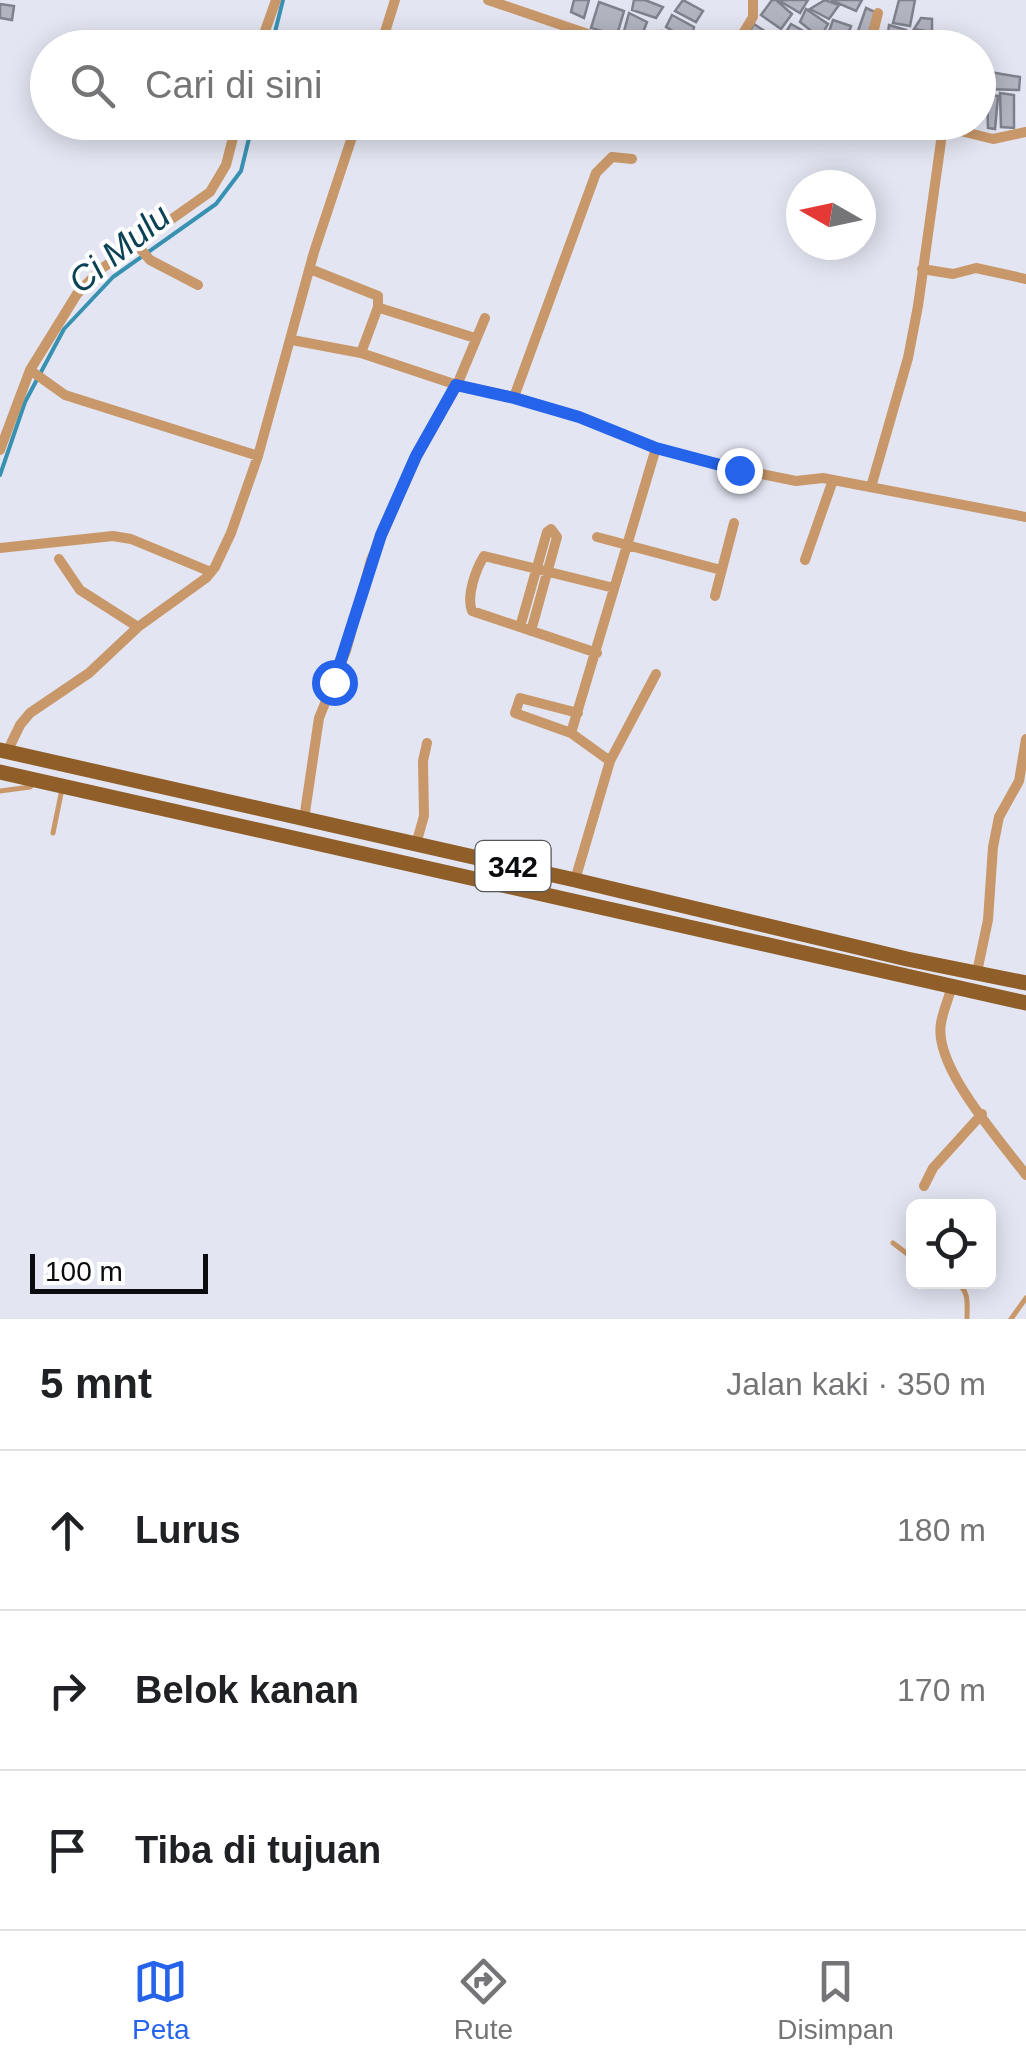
<!DOCTYPE html>
<html lang="id">
<head>
<meta charset="utf-8">
<style>
  :root { --surface:#fff; --page:#f2f2f2; --text:#202124; --muted:#757577; --line:#e0e0e0; --accent:#2563eb }
  body { margin:0; font-family:Helvetica,sans-serif; background:var(--page); color:var(--text) }
  .controls { position:absolute; right:30px; bottom:30px; display:grid; overflow:hidden; border-radius:15px; box-shadow:0 5px 25px #0003 }
  .controls button { width:90px; height:90px; display:grid; place-items:center; padding:0; border:0; border-bottom:2px solid var(--line); background:var(--surface); color:var(--text); font:50px sans-serif }
  .compass { position:absolute; left:786px; top:170px; width:90px; height:90px; border-radius:50%; background:var(--surface); box-shadow:0 5px 25px #0003; rotate:279deg }
  .scale { position:absolute; left:30px; bottom:25px; width:178px; box-sizing:border-box; padding-left:10px; border:5px solid #0b0c0f; border-top:0; font-size:28px; line-height:35px; white-space:nowrap; color:#0b0c0f; -webkit-text-stroke:8px #fff; paint-order:stroke }
  .stop { position:absolute; width:30px; height:30px; margin:-22px; border:8px solid #2563eb; border-radius:50%; background:#fff }
  .stop.end { background:#2563eb; border-color:#fff; box-shadow:0 2px 10px #0008 }
  .list { margin:0; padding:0; list-style:none }
  h2 { display:flex; justify-content:space-between; align-items:center; height:130px; margin:0; padding:0 40px; font-size:42px }
  h2 small { font-size:32px; font-weight:400; color:var(--muted) }
  .list li { display:grid; grid-template-columns:65px 1fr auto; gap:30px; align-items:center; box-sizing:border-box; height:160px; padding:0 40px; border-top:2px solid var(--line) }
  .list b { display:block; font-size:38px; white-space:nowrap }
  .list em { font-size:32px; font-style:normal; color:var(--muted) }
  .icon { flex:none; width:55px; height:55px; fill:none; stroke:currentColor; stroke-width:2; stroke-linecap:round; stroke-linejoin:round }
  .map { position:relative; flex:none; width:1026px; height:1319px; overflow:hidden }
  .search { position:absolute; background:var(--surface); box-shadow:0 5px 25px #0003; left:30px; right:30px; top:30px; height:110px; display:flex; align-items:center; gap:25px; box-sizing:border-box; padding:0 35px; border-radius:55px; color:var(--muted); font-size:38px }
  .sheet { height:610px; background:var(--surface) }
  nav { display:flex; justify-content:space-around; align-items:center; box-sizing:border-box; height:140px; border-top:2px solid var(--line); background:var(--surface); font-size:28px; color:var(--muted) }
  nav a { display:grid; justify-items:center; gap:5px }
  nav .on { color:var(--accent) }
  .map>svg:first-child { display:block }
</style>
</head>
<body>
<div class="map">
<svg width="1026" height="1319" viewBox="0 0 1026 1319">
  <rect width="100%" height="100%" fill="#e3e6f2"/>
  <g fill="none" stroke-linecap="round" stroke-linejoin="round">
    <path stroke="#3991b2" stroke-width="4" d="M271 48 283 0
      M0 475 25 402 64 329 113 277 216 204 241 171 253 122"/>
  </g>
  <path fill="#b2b5c0" stroke="#7f828c" stroke-width="2.5" d="M574 0H589L584 18 571 12Z
    M634 0H645L663 7 656 18 632 10Z
    M683 0 703 11 696 22 675 11Z
    M772 0H776L792 14 781 29 761 15Z
    M778 0H808L800 13Z
    M825 0 839 5 829 19 810 9Z
    M831 0H862L856 11Z
    M899 0H915L910 26 893 23Z
    M599 2 624 11 617 35 591 28Z
    M0 4 14 6 12 20 0 18Z
    M866 8 875 12 869 33 858 31Z
    M806 9 828 24 820 38 800 22Z
    M629 13 647 22 638 45 623 35Z
    M672 15 694 27 690 41 666 27Z
    M921 18 932 19V32L914 29Z
    M833 20 851 26 844 48H823Z
    M754 24 766 32 756 48H740Z
    M791 24 807 33 799 48 782 38Z
    M889 25 906 30 905 43 887 40Z
    M662 31 682 39 677 48H653Z
    M911 33 930 36 929 48H909Z
    M770 34 791 48H765L761 45Z
    M990 72 1020 77 1019 90 986 89Z
    M1000 93 1014 95V128L1001 127Z
    M987 95 998 96 995 129 988 128Z"/>
  <g fill="none" stroke-linecap="round" stroke-linejoin="round">
    <path stroke="#c8986a" stroke-width="5" d="M0 791 30 787 35 783
      M53 833 62 789
      M893 1243 914 1259
      M955 1282C970 1290 967 1304 967 1319
      M1011 1319 1026 1298"/>
    <path stroke="#c8986a" stroke-width="10" d="M488 0 629 48
      M259 48 276 0
      M380 48 395 0
      M734 48 753 17V0
      M855 48 873 33 878 13
      M924 122 993 139 1026 132
      M137 245 150 260 198 285
      M310 269 378 296V307L383 309 475 338
      M922 269 953 274 976 268 1026 279
      M292 340 361 353 457 385 514 397 579 417 656 448 722 466 796 481 823 478 1026 517
      M361 353 378 307
      M30 370 65 395 258 456
      M514 397 596 173 612 157 632 159
      M0 450 30 370 77 294 101 269 210 192 226 165 237 122
      M871 487 908 358 918 306 943 127
      M597 537 721 570
      M0 548 113 536 131 539 211 572
      M59 559 80 590 138 627
      M805 560 833 480
      M715 596 734 523
      M520 627 547 532 551 529 557 537 531 631
      M597 653 472 611C466 596 476 569 484 556L614 588
      M571 733 656 448
      M7 752 20 725 30 713 89 673 138 627 206 578 215 567 231 533 258 456 314 252 357 122
      M610 761 656 674
      M304 819 319 718 346 651 371 560 417 456 457 385 485 318
      M416 844 424 816 423 761 427 743
      M575 880 610 761 571 733 515 713 520 698 578 713
      M977 972 988 920 993 847 999 817 1019 781 1026 739
      M952 985C949 998 943 1011 941 1023 933 1067 1001 1141 1026 1175
      M924 1186 933 1168 982 1114"/>
    <path stroke="#905e28" stroke-width="15" d="M0 750 575 880 907 959 1026 983
      M0 772 1026 1003"/>
  </g>
  <g fill="none" stroke-linecap="round" stroke-linejoin="round">
    <path stroke="#2563eb" stroke-width="12" d="M334 682 381 535 416 456 456 385 514 398 579 417 656 448 739 470"/>
  </g>
  <g text-anchor="middle" dominant-baseline="central" stroke-width="8" stroke-linejoin="round" paint-order="stroke">
    <rect fill="#fff" stroke="#545557" stroke-width="2.5" x="475.5" y="841" width="75" height="50" rx="8"/>
    <g font-size="30" font-weight="bold" fill="#0b0c0f">
      <text x="513" y="866">342</text>
    </g>
    <g font-size="35" font-style="italic" fill="#0b4255" stroke="#fff">
      <text transform="translate(119 248) rotate(-39)">Ci Mulu</text>
    </g>
  </g>
</svg>
<div class="controls">
<button><svg class="icon" aria-label="locate" viewBox="0 0 24 24"><circle cx="12" cy="12" r="6"/><path d="M12 2v4M12 18v4M2 12h4M18 12h4"/></svg></button>
</div>
<svg class="compass" viewBox="-18 -18 36 36"><path d="M0-13l5 13h-10z" fill="#e53935"/><path d="M0 13l5-13h-10z" fill="#757577"/></svg>
<div class="scale">100 m</div>
<div class="stop" style="left:334px;top:682px"></div>
<div class="stop end" style="left:739px;top:470px"></div>
<div class="search"><svg class="icon" aria-label="search" viewBox="0 0 24 24"><circle cx="10" cy="10" r="6"/><path d="M15 15l6 6"/></svg>Cari di sini</div>
</div>
<section class="sheet">
<h2>5 mnt<small>Jalan kaki · 350 m</small></h2>
<ul class="list">
<li><svg class="icon" aria-label="ahead" viewBox="0 0 24 24"><path d="M12 20V5M6 11l6-6 6 6"/></svg><div><b>Lurus</b></div><em>180 m</em></li>
<li><svg class="icon" aria-label="right" viewBox="0 0 24 24"><path d="M7 20v-9h11M14 6l5 5-5 5"/></svg><div><b>Belok kanan</b></div><em>170 m</em></li>
<li><svg class="icon" aria-label="arrive" viewBox="0 0 24 24"><path d="M6 21V4h12l-3 4 3 4H6"/></svg><div><b>Tiba di tujuan</b></div></li>
</ul>
</section>
<nav>
<a class="on"><svg class="icon" aria-label="map" viewBox="0 0 24 24"><path d="M3 6l6-2 6 2 6-2v14l-6 2-6-2-6 2zM9 4v14M15 6v14"/></svg>Peta</a>
<a><svg class="icon" aria-label="directions" viewBox="0 0 24 24"><path d="M12 3l9 9-9 9-9-9zM9 14v-3h6M13 9l2 2-2 2"/></svg>Rute</a>
<a><svg class="icon" aria-label="saved" viewBox="0 0 24 24"><path d="M7 4h10v16l-5-4-5 4z"/></svg>Disimpan</a>
</nav>
</body>
</html>
